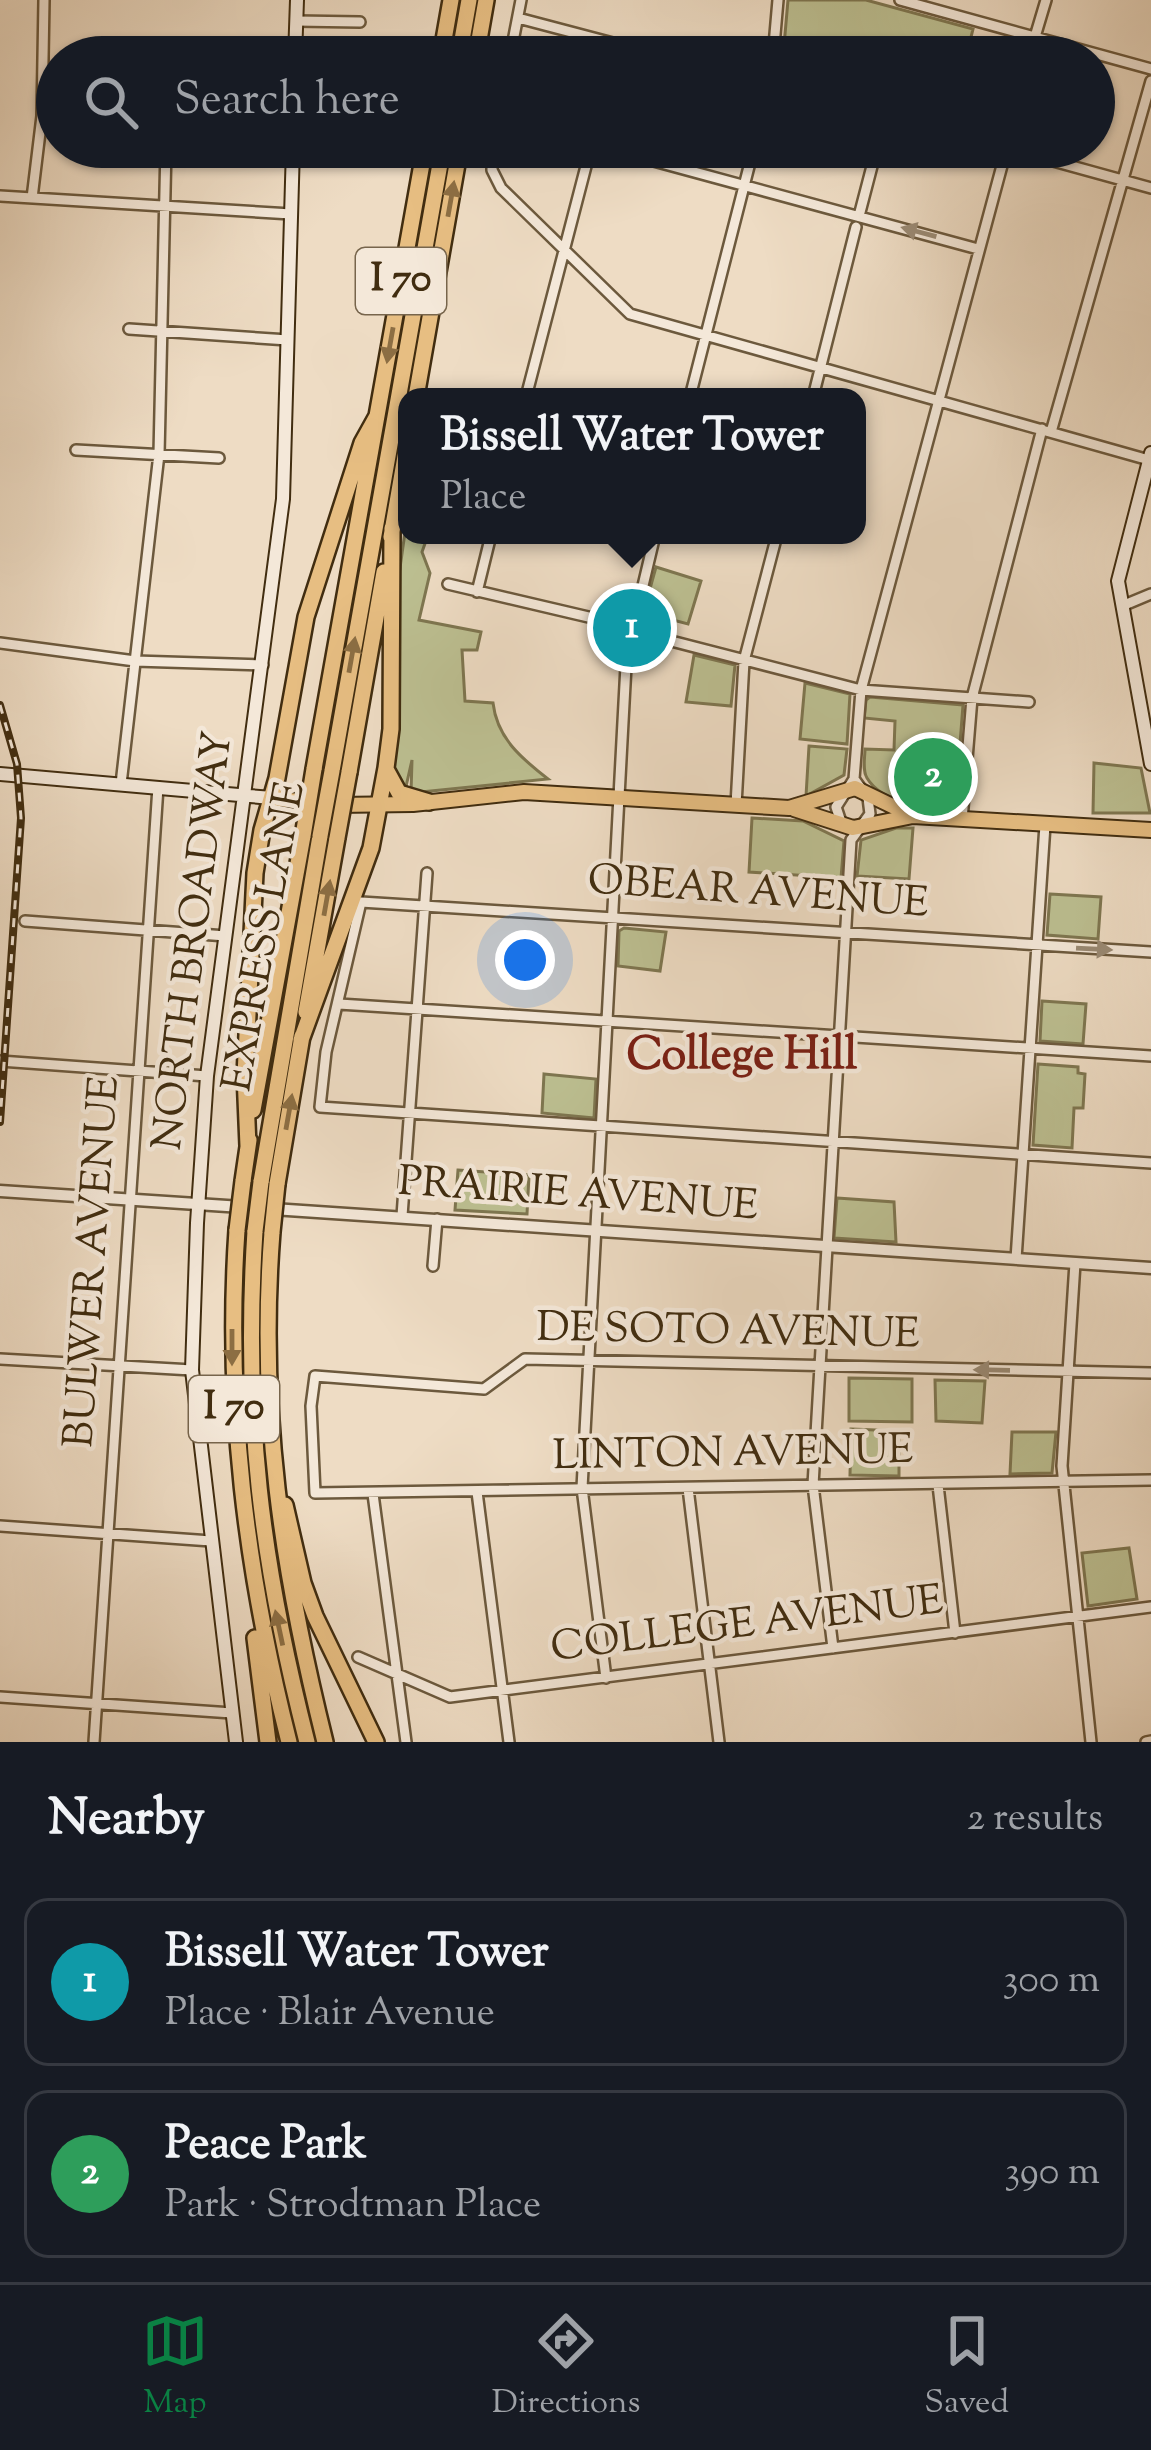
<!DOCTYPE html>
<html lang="en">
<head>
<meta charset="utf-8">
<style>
  :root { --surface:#171b24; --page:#242831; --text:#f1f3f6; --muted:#9ea1a6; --line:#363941; --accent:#0b8043 }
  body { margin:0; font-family:"Sorts Mill Goudy",serif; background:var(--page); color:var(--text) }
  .you { position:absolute; left:525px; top:960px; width:42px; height:42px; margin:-30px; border:9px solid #fff; border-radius:50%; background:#1a73e8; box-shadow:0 0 0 18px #1a73e833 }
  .badge { display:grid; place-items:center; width:78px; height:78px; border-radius:50%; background:var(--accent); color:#fff; font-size:39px; font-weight:700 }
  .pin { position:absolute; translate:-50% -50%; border:6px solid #fff; box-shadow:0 3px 12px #0006 }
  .popup { position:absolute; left:398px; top:388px; width:468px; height:156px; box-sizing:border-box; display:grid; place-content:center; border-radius:24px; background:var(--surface); filter:drop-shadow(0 3px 9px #0005); font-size:39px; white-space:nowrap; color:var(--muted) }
  .popup b { font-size:45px; color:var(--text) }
  .popup::after { content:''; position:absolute; left:50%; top:100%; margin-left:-24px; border:24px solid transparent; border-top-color:var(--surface) }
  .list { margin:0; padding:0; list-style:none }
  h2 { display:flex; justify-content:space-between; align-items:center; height:156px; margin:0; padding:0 48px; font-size:51px }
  h2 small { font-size:39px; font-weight:400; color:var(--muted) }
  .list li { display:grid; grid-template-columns:78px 1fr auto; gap:36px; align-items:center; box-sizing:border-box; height:168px; margin:0 24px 24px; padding:0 24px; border:3px solid var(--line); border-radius:24px }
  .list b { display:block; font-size:45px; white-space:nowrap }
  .list p { margin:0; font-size:39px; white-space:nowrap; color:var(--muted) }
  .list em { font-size:39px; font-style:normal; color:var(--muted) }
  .icon { flex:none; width:66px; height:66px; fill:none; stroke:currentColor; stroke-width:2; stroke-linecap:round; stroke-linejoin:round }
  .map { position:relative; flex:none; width:1151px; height:1742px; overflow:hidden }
  .search { position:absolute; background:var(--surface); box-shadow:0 3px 9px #0004; left:36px; right:36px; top:36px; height:132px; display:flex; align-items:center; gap:30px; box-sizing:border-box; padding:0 42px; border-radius:66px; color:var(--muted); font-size:45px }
  .sheet { height:540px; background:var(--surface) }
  nav { display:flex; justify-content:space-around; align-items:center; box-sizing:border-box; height:168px; border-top:3px solid var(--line); background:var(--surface); font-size:33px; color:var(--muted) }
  nav a { display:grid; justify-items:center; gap:6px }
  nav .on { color:var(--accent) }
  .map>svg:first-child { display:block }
</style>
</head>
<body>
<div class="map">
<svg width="1151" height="1742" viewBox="0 0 1151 1742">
  <rect width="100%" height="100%" fill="#eedcc4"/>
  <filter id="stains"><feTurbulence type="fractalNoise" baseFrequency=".00167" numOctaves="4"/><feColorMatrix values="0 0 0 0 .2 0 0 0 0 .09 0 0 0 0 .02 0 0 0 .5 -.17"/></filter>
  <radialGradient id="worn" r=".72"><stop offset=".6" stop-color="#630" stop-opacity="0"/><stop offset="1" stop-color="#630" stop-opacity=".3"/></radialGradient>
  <path fill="#bcbf91" stroke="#7e7650" stroke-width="3" d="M788 0H866L973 29 966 57H783Z
    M407 518V535H428L422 552 430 573 419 620 481 632 477 650H462L465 701 493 703C497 738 521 758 548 779L411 793 412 760 405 791 391 767 398 582Z
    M656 567 701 581 688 624 650 614 646 603Z
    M694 655 735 665 731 706 686 702Z
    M805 683 850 694 847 744 800 739Z
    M870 697 963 705 955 808C929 811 882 803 867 778 862 770 865 758 865 749L894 750 895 721 864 718 866 700Z
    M809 746 847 749 844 775 806 796Z
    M1094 763 1141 768 1150 813H1093Z
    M752 818 803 821 844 841 841 878 749 872Z
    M896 828H913L909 879 857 876 861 840Z
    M1050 894 1101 897 1098 939 1047 935Z
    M624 928 666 932 660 971 618 966 619 931Z
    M1042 1001 1086 1004 1083 1044 1040 1041Z
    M1038 1064 1078 1067V1073L1085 1074 1083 1108H1074L1072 1148 1033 1145Z
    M544 1074 596 1079 594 1118 542 1113Z
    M458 1170 529 1175 527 1214 455 1210Z
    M837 1198 894 1202 896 1242 834 1238Z
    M849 1378 912 1379V1422L849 1421Z
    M935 1380 985 1381 982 1423 936 1421Z
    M851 1429 899 1431V1476L850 1475Z
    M1012 1432H1056L1052 1473 1010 1474Z
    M1129 1548 1137 1599 1088 1606 1082 1553Z"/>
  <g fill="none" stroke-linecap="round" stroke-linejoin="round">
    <g stroke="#6c593d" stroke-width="14">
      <path id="minor" d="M900 0 1151 69
        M518 18 666 57
        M296 21 360 22
        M510 57 521 0
        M773 57 778 0
        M1029 57 1046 0
        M492 147V170L501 188 630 314 1149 460
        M602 147 978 249
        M1006 148 1151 188
        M0 196 291 214
        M32 198 42 116 44 0
        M859 216 877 147
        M129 329 288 340
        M526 397 591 147
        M690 397 754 147
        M813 397 856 227
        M1051 432 1151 81
        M76 450 219 458
        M448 584 614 623
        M477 592 491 535
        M1122 606 1151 594
        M613 628a18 18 0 1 1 36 0a18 18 0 1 1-36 0Z
        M637 611 655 535
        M648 635 861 690 1029 702
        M0 643 135 661 263 665
        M121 784 159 454 166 147
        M736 805 744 661 777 535
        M962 820 972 698 1042 429
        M842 825 836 807 854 779 861 690 1007 147
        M25 921 226 936
        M1151 952 361 902 326 1052 320 1107 1151 1163
        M339 1004 1151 1056
        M0 1061 207 1076
        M402 1216 427 873
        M1016 1259 1045 825
        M1075 1263 1062 1466 1091 1742
        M433 1266 437 1219
        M0 1359 192 1370
        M1151 1373 525 1359 484 1389 315 1376 311 1406 315 1493 1151 1480
        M938 1485 955 1633
        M688 1488 719 1742
        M477 1492 509 1742
        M373 1494 406 1742
        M0 1526 211 1541
        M833 1648 813 1485 851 840 870 814 868 798 854 779
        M358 1657 450 1697 1151 1607
        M606 1678 582 1488 627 647
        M0 1697 232 1713
        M94 1742 158 787
        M1146 1742 1151 1741"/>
    </g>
    <g stroke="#6c593d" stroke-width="15">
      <path id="tertiary" d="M0 1191 242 1207
        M273 1209 1151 1268"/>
    </g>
    <g stroke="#412d10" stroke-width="16">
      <path id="secondary" d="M295 57 297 0
        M1151 453 1118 581 1151 764
        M0 774 272 798
        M236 1742 192 1370 197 1223 207 1076 283 499 293 147"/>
    </g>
    <g stroke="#412d10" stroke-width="18">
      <path id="primary" d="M272 798 314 803
        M336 805 413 804 524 792 789 808 855 788 913 816
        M794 809 853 828 913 816 1151 830"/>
    </g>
    <g stroke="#412d10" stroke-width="20">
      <path id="motorway" d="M441 57 451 0
        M459 57 469 0
        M476 57 486 0
        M416 397 460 147
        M391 537 407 445
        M314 769 425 147
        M332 771 443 147
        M387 771 399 793 429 802
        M349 772 384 572
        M306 1012 337 838
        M301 1040 371 848 386 768 391 729 392 528
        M253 1110 303 836
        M248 1146 245 1075 255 873 262 830 277 778 306 617 362 443 377 416
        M243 1181 249 1140
        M261 1182 320 836
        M277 1184 302 1036
        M237 1230C225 1405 246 1572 289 1742
        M255 1231C243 1417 261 1562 307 1742
        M272 1232C258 1411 282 1569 325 1742
        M285 1505 303 1583 315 1616 376 1742
        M255 1638 268 1742"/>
    </g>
    <use href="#minor" stroke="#f4e8d9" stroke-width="9"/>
    <use href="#tertiary" stroke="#f4e8d9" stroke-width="10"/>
    <use href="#secondary" stroke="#f4e8d9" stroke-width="12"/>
    <use href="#primary" stroke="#e7be82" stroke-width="14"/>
    <use href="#motorway" stroke="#e7be82" stroke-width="15"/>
    <g stroke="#412d10" stroke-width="8">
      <path id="rail" d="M0 705 17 764 21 818 0 1122"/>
    </g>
    <use href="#rail" stroke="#f4e8d9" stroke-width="3" stroke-dasharray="9" stroke-linecap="butt"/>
    <g stroke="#412d10" stroke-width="20" stroke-linecap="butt">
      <path id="motorway-bridge" d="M303 836 314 769
        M320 836 332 771
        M337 838 349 772
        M237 1230 243 1181
        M255 1231 261 1182
        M272 1232 277 1184"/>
    </g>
    <use href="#motorway-bridge" stroke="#e7be82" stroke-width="15"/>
  </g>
  <defs><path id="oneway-solid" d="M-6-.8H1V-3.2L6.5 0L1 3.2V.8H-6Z" transform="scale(3)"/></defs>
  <g fill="#8c6e43">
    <use href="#oneway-solid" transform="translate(451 199) rotate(-80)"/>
    <use href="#oneway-solid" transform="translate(390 345) rotate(100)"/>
    <use href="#oneway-solid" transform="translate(352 655) rotate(-80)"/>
    <use href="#oneway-solid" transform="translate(327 898) rotate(-80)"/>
    <use href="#oneway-solid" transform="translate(289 1112) rotate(-80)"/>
    <use href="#oneway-solid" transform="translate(232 1347) rotate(90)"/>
    <use href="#oneway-solid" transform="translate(279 1628) rotate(-102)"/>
  </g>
  <g fill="#9a8a74">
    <use href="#oneway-solid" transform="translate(919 232) rotate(-165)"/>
    <use href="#oneway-solid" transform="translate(1094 949) rotate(3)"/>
    <use href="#oneway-solid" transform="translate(992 1370) rotate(-179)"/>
  </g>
  <g text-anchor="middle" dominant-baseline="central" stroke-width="9" stroke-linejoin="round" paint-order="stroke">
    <g fill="#f4e8d9" stroke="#77654c" stroke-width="3">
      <rect x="356" y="248" width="90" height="66" rx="9"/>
      <rect x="189" y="1376" width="90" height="66" rx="9"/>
    </g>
    <g font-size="39" font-weight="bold" fill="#412d10">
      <text x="401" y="281">I 70</text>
      <text x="234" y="1409">I 70</text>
    </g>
    <g font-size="42" fill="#412d10" stroke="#f4e8d9">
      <text transform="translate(758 894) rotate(4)">OBEAR AVENUE</text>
      <text transform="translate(266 937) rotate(-80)">EXPRESS LANE</text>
      <text transform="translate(195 941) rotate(-83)">NORTH BROADWAY</text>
      <text transform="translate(578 1196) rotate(4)">PRAIRIE AVENUE</text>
      <text transform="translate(94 1262) rotate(-86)">BULWER AVENUE</text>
      <text transform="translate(728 1333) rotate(1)">DE SOTO AVENUE</text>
      <text transform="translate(733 1455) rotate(-1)">LINTON AVENUE</text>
      <text transform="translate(747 1626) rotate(-7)">COLLEGE AVENUE</text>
    </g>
    <g font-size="45" font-weight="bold" fill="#7a1f14" stroke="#f4e8d9">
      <text x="742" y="1057">College Hill</text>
    </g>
  </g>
  <rect width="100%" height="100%" filter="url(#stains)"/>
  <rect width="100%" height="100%" fill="url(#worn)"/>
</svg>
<div class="you"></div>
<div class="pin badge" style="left:632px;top:628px;background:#0f9aa8">1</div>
<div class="popup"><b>Bissell Water Tower</b>Place</div>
<div class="pin badge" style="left:933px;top:777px;background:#2e9e5b">2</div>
<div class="search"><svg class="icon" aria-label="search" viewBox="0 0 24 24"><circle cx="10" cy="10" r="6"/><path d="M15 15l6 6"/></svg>Search here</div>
</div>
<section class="sheet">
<h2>Nearby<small>2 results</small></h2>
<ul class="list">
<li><span class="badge" style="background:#0f9aa8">1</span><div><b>Bissell Water Tower</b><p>Place · Blair Avenue</p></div><em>300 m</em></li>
<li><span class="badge" style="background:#2e9e5b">2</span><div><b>Peace Park</b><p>Park · Strodtman Place</p></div><em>390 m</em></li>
</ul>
</section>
<nav>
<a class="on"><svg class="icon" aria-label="map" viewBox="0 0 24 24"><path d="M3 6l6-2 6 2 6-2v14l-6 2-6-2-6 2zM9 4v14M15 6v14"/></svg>Map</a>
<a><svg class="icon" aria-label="directions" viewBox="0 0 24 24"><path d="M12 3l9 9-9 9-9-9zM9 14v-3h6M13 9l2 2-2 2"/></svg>Directions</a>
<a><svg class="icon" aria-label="saved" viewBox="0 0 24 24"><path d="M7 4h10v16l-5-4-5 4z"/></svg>Saved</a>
</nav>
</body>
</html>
